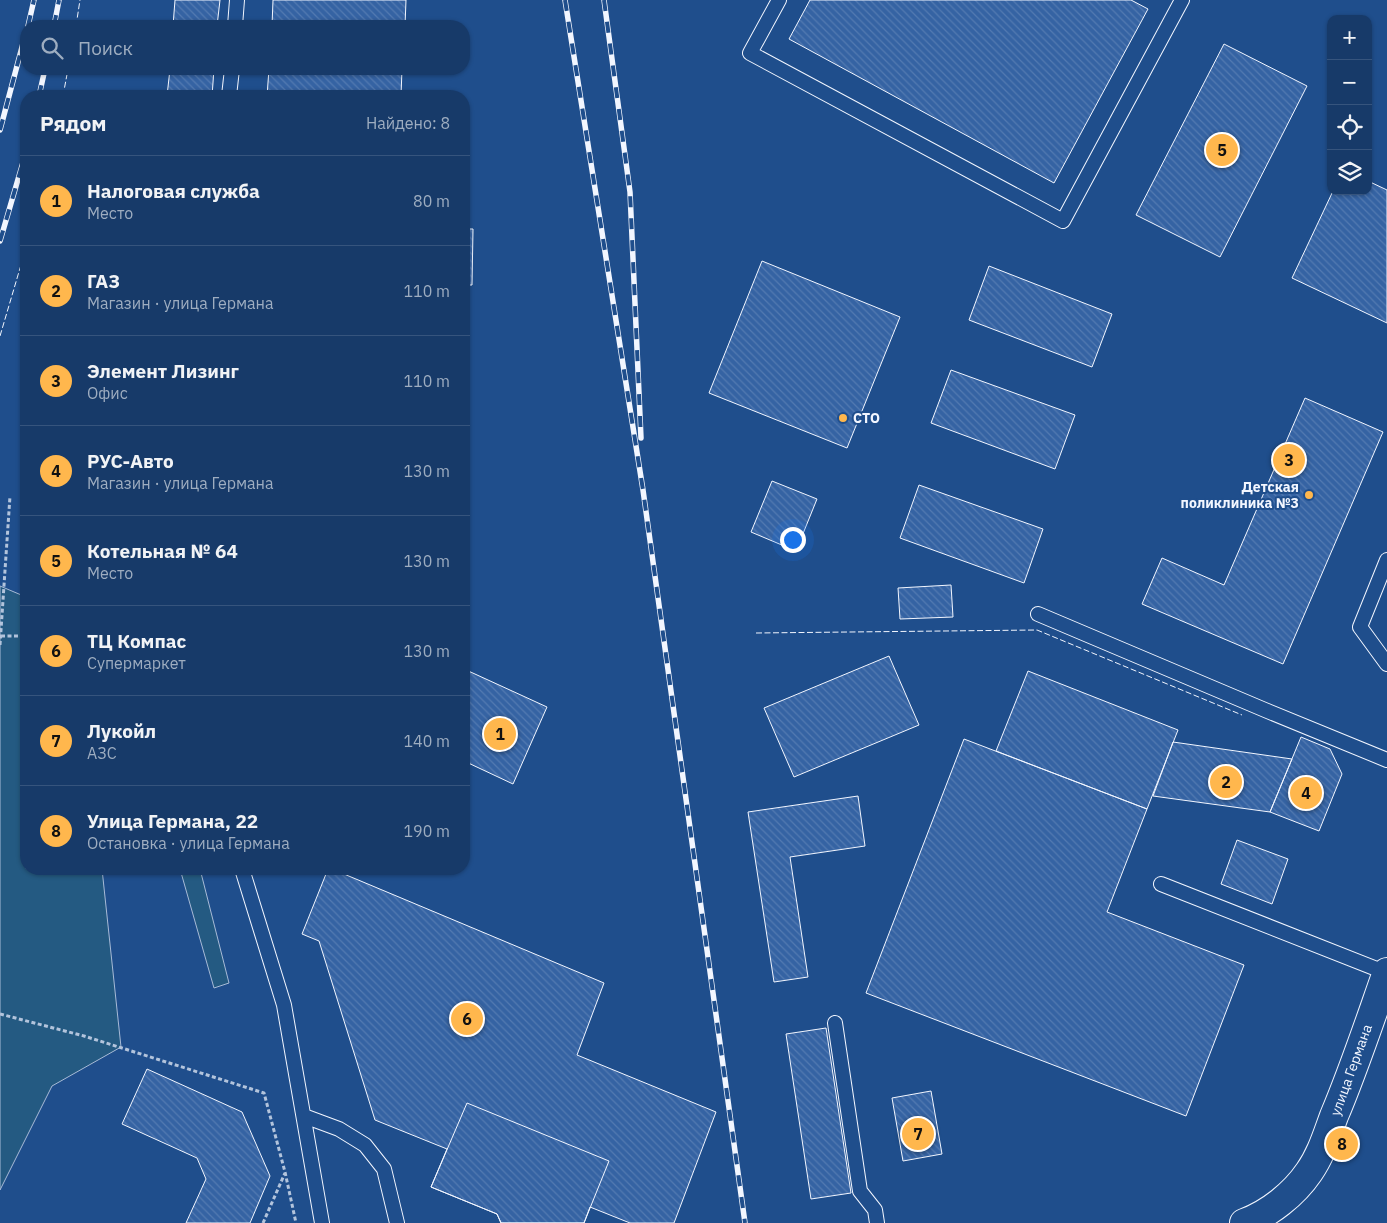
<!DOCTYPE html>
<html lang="ru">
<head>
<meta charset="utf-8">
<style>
  :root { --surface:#173a69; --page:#20416f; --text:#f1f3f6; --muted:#9eadc0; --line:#36547d; --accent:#ffb74d }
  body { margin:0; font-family:"IBM Plex Sans",sans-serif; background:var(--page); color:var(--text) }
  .controls { position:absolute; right:15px; top:15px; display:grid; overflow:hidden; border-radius:10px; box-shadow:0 1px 4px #0004 }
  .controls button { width:45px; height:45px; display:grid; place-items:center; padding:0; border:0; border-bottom:1px solid var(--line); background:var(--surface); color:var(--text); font:25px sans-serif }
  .you { position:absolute; left:792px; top:539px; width:18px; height:18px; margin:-12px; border:4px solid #fff; border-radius:50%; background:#1a73e8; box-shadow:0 0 0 8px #1a73e833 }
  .badge { display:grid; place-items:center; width:32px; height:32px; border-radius:50%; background:var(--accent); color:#111; font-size:16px; font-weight:700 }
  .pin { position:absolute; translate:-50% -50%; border:2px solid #fff; box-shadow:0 1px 5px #0006 }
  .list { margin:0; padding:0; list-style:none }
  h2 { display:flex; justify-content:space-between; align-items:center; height:65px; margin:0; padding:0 20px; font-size:21px }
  h2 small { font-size:16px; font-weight:400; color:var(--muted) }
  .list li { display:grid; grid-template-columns:32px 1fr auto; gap:15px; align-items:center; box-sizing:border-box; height:90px; padding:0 20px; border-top:1px solid var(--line) }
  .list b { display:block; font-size:19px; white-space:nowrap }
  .list p { margin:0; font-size:16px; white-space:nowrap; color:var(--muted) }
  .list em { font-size:16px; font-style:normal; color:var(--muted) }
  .icon { flex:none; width:28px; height:28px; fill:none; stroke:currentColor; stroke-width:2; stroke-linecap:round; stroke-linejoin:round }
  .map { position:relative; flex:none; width:1387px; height:1223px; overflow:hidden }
  .search { position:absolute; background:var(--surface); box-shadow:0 1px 4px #0004; left:20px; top:20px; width:450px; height:55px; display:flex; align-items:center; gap:12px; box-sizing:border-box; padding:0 18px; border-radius:20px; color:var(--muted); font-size:19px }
  .panel { position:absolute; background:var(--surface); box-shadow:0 1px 4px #0004; left:20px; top:90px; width:450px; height:785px; border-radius:20px }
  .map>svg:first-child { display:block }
</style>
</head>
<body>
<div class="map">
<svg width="1387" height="1223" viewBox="0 0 1387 1223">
  <defs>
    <pattern id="building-back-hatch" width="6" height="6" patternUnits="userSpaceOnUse" patternTransform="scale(1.25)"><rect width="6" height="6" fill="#3563a3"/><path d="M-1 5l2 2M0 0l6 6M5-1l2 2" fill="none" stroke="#537ab1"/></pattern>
  </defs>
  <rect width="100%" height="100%" fill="#1f4e8c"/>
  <path fill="#245a82" stroke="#a8bbd7" d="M0 586 26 597V869H102L121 1047 52 1086 0 1190Z
    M180 869H200L229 983 214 988Z"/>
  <path fill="url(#building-back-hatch)" stroke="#f2f6ff" d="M175 0H220L217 26H173Z
    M273 0H406L405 26H272Z
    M810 0H1131L1148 9 1054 183 789 39Z
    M1224 44 1307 86 1220 257 1136 215Z
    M170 69H214L212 96H167Z
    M269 69H402L401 96H267Z
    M1368 181 1387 190V323L1292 278 1333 191H1368Z
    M464 229H473L472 285H464Z
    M762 261 900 317 847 448 709 393Z
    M989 266 1112 314 1092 367 969 320Z
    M951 370 1075 415 1055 469 931 423Z
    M1305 398 1383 432 1283 664 1142 604 1162 558 1224 585Z
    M772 481 817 499 796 551 751 532Z
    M919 485 1043 529 1024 583 900 538Z
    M951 585 953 617 900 619 898 588Z
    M889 656 919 725 794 777 764 708Z
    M464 669 547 707 513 784 464 761Z
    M1028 671 1178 730 1147 809 996 751Z
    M1301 737 1330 749 1342 774 1319 831 1270 812Z
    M964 739 1147 809 1107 912 1244 965 1186 1116 866 993Z
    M1173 742 1292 759 1270 812 1153 796Z
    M858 796 865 846 790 857 808 977 774 982 748 812Z
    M1237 840 1288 859 1272 904 1221 884Z
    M328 869H332L604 983 577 1055 716 1112 674 1223H630L590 1207 584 1223H501L497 1214 431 1187 447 1149 375 1120 319 941 302 934Z
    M826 1028 851 1193 811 1199 786 1034Z
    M147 1069 242 1112 270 1176 250 1223H186L206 1179 197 1158 122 1124Z
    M931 1091 942 1154 903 1161 892 1098Z
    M467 1103 609 1161 584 1223H501L497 1214 431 1187Z"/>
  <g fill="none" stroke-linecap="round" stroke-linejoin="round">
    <g stroke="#f2f6ff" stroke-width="16">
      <path id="service" d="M779 0 750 53 1063 221 1182 0
        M235 26 237 0
        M229 96 232 69
        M1387 560 1360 627 1387 664
        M1038 614 1265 710 1387 760
        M242 869 284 1005 322 1223
        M1161 884 1387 973
        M835 1023 860 1191 875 1210 877 1223
        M304 1116 339 1129 365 1145 384 1169 397 1223"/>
    </g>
    <g stroke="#f2f6ff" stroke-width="30">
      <path id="secondary" d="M1244 1223C1269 1214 1294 1194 1309 1172 1321 1155 1327 1135 1334 1116 1354 1069 1370 1020 1387 972"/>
    </g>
    <path stroke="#b3c4dc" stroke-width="3" stroke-dasharray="4 2.5" stroke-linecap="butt" d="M1 636H26
      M0 645 10 496
      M0 1014 84 1036 264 1093 285 1172 296 1223
      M263 1223 285 1173"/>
    <use href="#service" stroke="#1f4e8c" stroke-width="14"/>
    <use href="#secondary" stroke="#1f4e8c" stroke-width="28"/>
    <g stroke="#f2f6ff" stroke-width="5.5">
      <path id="rail" d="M565 0 643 490 745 1223
        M604 0 630 192 641 438
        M28 26 34 0
        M54 26 59 0
        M39 96 45 69
        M0 130 26 32
        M0 241 26 152"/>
    </g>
    <use href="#rail" stroke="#1f4e8c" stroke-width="4" stroke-dasharray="11" stroke-linecap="butt"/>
    <path stroke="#f2f6ff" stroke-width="1" stroke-dasharray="6 2.5" stroke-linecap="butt" d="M76 26 80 0
      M63 96 68 69
      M0 336 26 248
      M756 633 1037 630 1242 715"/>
  </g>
  <g fill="#ffb74d" stroke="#1f4e8c" stroke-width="2">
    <circle cx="843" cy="418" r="5"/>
    <circle cx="1309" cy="495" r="5"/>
  </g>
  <g text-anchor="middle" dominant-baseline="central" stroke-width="4" stroke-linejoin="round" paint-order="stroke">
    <g font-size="14" font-weight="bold" fill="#f2f6ff" stroke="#1f4e8c" text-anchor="start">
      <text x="853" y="418">СТО</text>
      <text x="1299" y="487" text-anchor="end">Детская<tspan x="1299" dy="16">поликлиника №3</tspan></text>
    </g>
    <g font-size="14" fill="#f2f6ff" stroke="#1f4e8c">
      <text transform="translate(1351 1070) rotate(-70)">улица Германа</text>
    </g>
  </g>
</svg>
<div class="controls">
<button>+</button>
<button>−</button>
<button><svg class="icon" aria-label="locate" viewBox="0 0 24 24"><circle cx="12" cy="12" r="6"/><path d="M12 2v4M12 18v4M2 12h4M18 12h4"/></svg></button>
<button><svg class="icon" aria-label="layers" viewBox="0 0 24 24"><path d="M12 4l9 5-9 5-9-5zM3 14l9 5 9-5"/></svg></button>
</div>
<div class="you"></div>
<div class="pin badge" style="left:500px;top:734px">1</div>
<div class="pin badge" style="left:1226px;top:782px">2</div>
<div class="pin badge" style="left:1289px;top:460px">3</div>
<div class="pin badge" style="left:1306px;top:793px">4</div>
<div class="pin badge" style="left:1222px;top:150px">5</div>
<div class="pin badge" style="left:467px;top:1019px">6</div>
<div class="pin badge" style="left:918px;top:1134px">7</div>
<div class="pin badge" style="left:1342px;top:1144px">8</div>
<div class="search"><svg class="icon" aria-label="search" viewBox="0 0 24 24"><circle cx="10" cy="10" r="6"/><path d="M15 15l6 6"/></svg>Поиск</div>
<section class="panel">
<h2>Рядом<small>Найдено: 8</small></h2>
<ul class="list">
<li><span class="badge">1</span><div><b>Налоговая служба</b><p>Место</p></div><em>80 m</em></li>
<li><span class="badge">2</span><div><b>ГАЗ</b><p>Магазин · улица Германа</p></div><em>110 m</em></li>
<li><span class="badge">3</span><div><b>Элемент Лизинг</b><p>Офис</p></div><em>110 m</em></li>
<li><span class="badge">4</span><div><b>РУС-Авто</b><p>Магазин · улица Германа</p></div><em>130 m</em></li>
<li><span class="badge">5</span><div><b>Котельная № 64</b><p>Место</p></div><em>130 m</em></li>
<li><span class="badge">6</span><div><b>ТЦ Компас</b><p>Супермаркет</p></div><em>130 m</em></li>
<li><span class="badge">7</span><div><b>Лукойл</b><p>АЗС</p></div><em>140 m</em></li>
<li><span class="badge">8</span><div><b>Улица Германа, 22</b><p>Остановка · улица Германа</p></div><em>190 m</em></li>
</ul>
</section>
</div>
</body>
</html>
